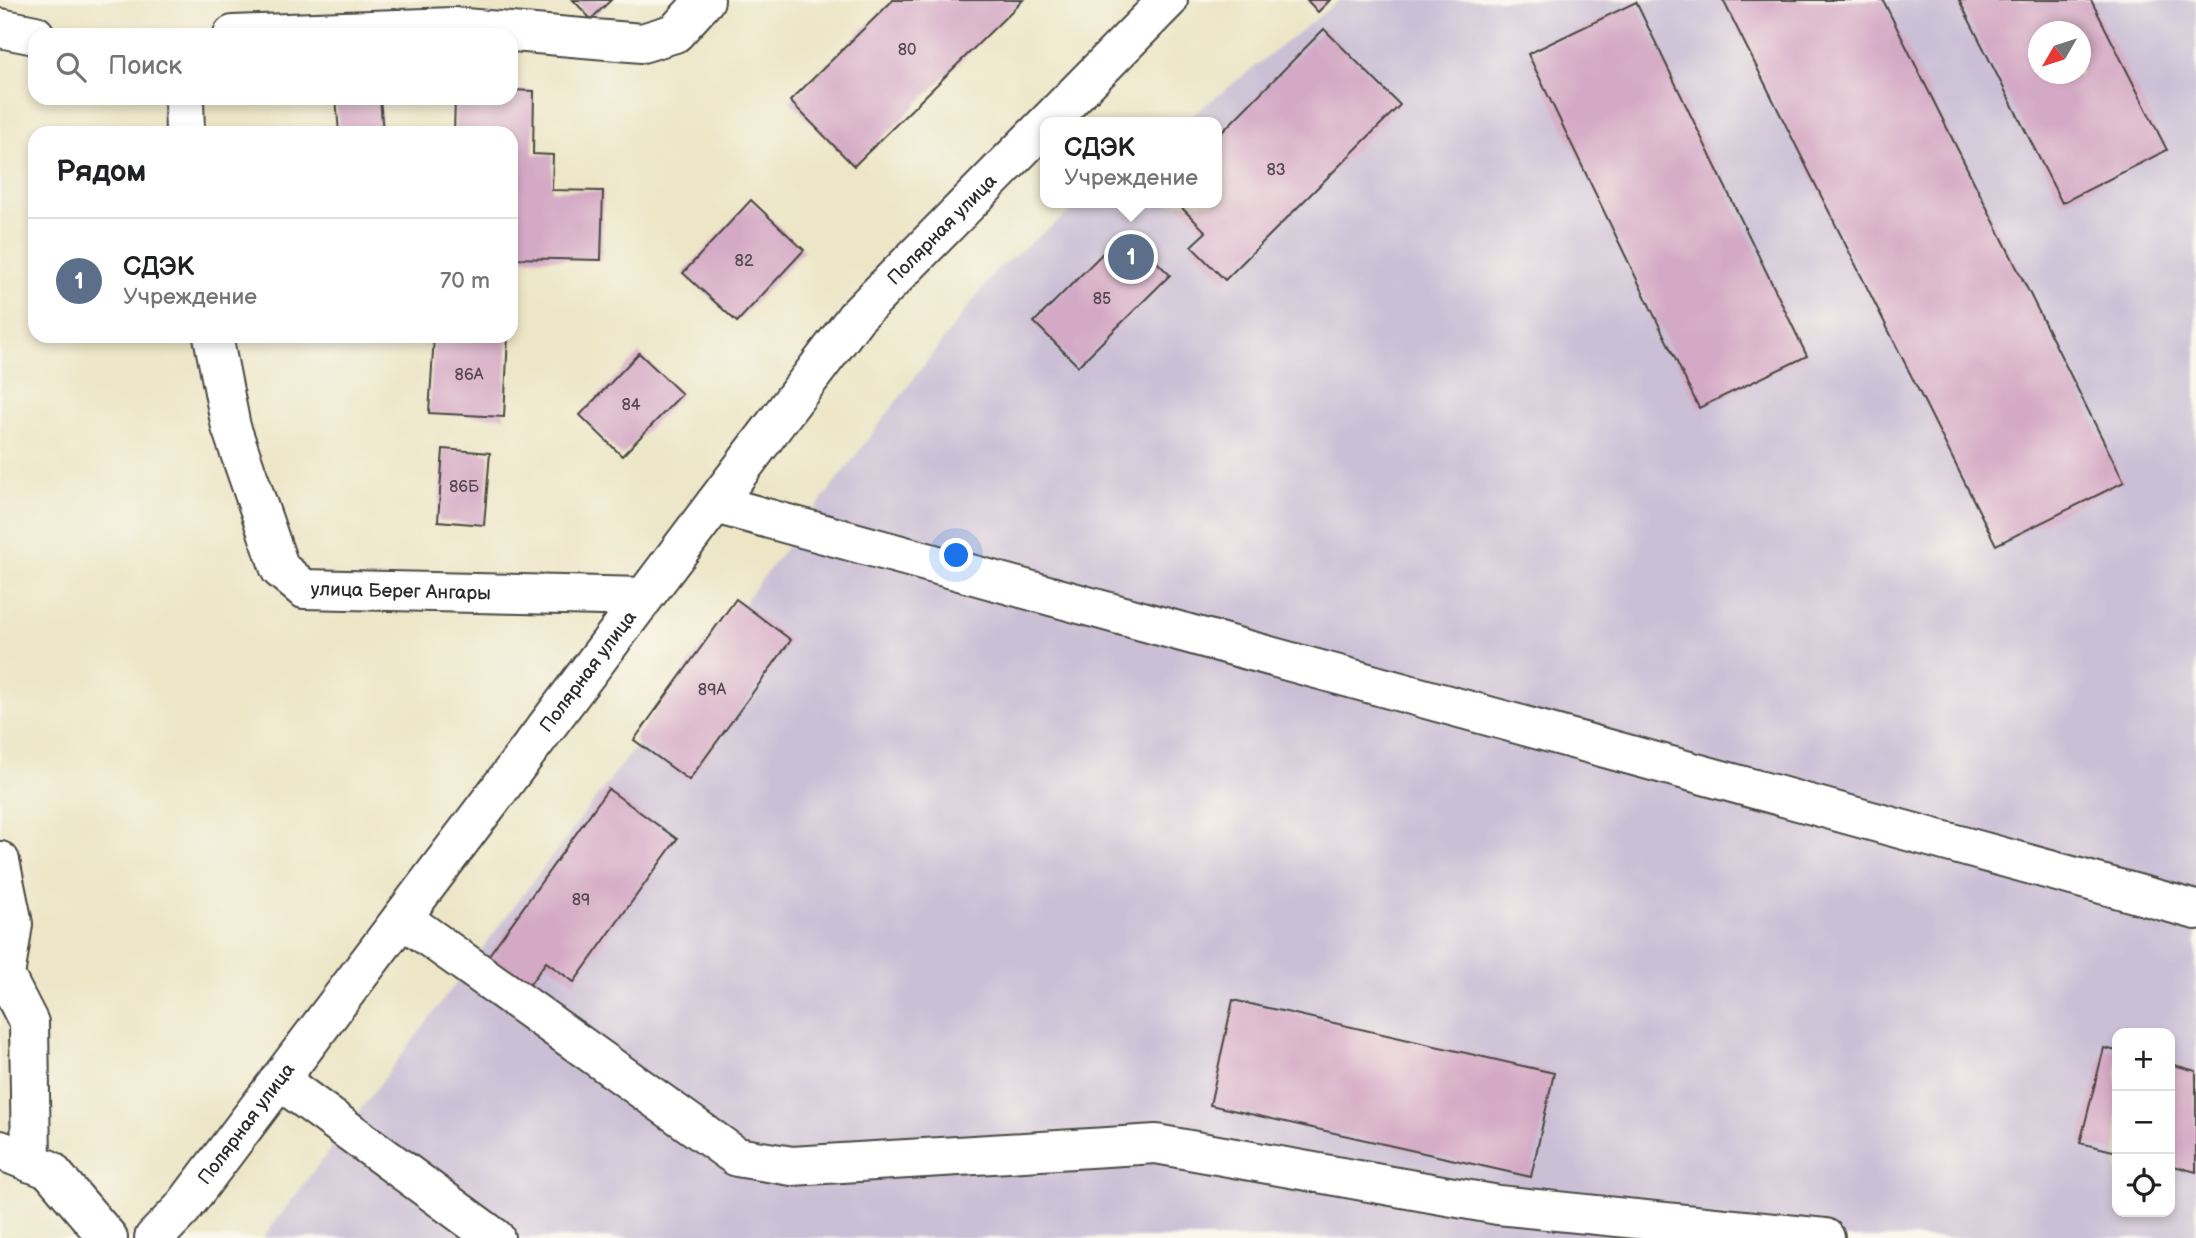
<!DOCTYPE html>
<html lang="ru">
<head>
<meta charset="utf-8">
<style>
  :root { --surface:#fff; --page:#f6f6f6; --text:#202124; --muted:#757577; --line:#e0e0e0; --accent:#0f766e }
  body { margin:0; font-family:"Balsamiq Sans",sans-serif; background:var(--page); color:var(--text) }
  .controls { position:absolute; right:21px; bottom:21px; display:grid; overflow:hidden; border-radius:14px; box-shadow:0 4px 10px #0003 }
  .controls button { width:63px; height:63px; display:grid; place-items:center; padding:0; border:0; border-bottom:2px solid var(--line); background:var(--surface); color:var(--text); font:35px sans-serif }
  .compass { position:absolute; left:2028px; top:21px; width:63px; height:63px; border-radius:50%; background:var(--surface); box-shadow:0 4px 10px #0003; rotate:231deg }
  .you { position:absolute; left:957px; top:556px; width:24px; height:24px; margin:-18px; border:5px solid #fff; border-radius:50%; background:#1a73e8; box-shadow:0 0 0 10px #1a73e833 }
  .badge { display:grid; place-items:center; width:46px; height:46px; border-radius:50%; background:var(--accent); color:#fff; font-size:23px; font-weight:700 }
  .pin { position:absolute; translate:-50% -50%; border:4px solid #fff; box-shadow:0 2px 7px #0006 }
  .popup { position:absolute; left:1040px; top:117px; width:182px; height:91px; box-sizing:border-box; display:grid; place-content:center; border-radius:14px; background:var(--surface); filter:drop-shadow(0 2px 5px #0005); font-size:23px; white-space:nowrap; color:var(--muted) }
  .popup b { font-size:26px; color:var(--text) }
  .popup::after { content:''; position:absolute; left:50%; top:100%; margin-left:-14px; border:14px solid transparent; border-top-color:var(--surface) }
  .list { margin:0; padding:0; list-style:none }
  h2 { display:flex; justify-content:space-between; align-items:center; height:91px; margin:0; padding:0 28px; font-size:30px }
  h2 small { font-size:23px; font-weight:400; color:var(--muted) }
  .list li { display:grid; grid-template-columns:46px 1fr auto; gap:21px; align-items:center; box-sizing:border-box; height:126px; padding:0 28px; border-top:2px solid var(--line) }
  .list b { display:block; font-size:26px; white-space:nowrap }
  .list p { margin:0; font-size:23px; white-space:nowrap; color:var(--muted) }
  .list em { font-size:23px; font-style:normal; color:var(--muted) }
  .icon { flex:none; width:38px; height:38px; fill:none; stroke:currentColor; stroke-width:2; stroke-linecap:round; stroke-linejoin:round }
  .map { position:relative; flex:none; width:2196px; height:1238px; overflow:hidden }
  .search { position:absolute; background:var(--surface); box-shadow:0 4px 10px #0003; left:28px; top:28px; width:490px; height:77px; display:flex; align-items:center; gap:18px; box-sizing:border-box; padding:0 24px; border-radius:21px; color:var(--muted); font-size:26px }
  .panel { position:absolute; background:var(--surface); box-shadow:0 4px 10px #0003; left:28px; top:126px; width:490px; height:217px; border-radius:21px }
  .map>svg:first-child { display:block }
</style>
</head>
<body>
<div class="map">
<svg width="2196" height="1238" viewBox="0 0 2196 1238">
  <rect width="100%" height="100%" fill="#fbf7ec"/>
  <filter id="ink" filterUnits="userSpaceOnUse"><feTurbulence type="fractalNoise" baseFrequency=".0143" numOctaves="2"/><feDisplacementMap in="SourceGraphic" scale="14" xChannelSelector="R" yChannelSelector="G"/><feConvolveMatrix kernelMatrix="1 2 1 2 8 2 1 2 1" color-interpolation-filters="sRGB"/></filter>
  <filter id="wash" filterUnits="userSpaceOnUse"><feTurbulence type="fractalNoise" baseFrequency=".00686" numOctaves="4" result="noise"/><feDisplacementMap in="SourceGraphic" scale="28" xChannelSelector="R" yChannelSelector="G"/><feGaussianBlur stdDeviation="1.57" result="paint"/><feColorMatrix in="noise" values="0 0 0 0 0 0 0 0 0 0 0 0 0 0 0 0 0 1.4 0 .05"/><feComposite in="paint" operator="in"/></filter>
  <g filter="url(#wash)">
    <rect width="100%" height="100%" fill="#ece5c6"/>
    <path fill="#cbbfd5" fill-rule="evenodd" d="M1340 0H2196V1238H263L996 270 1081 203H1217V122H1184ZM2038 32H2080V74H2038ZM2117 1033H2170V1212H2117Z"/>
    <g id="blocks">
      <path fill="#d4a9c5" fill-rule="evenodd" d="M573 0H611L591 19Z
        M893 0H1023L854 166 790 101Z
        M1307 0H1330L1318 12Z
        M1723 0H1883L2124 482 1996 545Z
        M1959 0H2091L2167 150 2062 203ZM2038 32H2080V74H2038Z
        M1636 2 1807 356 1699 408 1528 54Z
        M1324 29 1400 105 1225 280 1191 246 1206 232 1177 203H1217V137Z
        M511 90 534 91 533 154 553 155 552 190 603 191 601 260 511 258V133H454L455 98H511Z
        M336 98H380L383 133H339Z
        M751 200 804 250 737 322 683 273Z
        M1125 231 1170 275 1078 366 1034 322Z
        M434 336H508L504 417 429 413Z
        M639 353 682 394 622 456 580 415Z
        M443 449 490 453 484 525 438 521Z
        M736 599 791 640 689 780 634 740Z
        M608 789 677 839 574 982 546 962 525 991 484 962Z
        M1233 1000 1554 1073 1531 1177 1210 1105Z
        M2104 1048 2117 1051V1152L2080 1143Z
        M2170 1064 2196 1071V1172L2170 1165Z"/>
    </g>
  </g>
  <g filter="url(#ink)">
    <use href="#blocks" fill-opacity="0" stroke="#484742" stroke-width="2"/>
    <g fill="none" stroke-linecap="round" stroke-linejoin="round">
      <g stroke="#484742" stroke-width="42">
        <g id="minor">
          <path d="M0 28 35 35"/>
          <path d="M233 35 453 27 642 43 675 33 705 0"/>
          <path d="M184 98 185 133"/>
          <path id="s1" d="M213 336 231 427 280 569 304 589 644 597"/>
          <path d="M715 504 2196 910"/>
          <path d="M0 861 13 924 5 976 29 1023 31 1163"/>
          <path d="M402 918 737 1157 792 1166 1156 1144 1498 1205 1825 1238"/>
          <path d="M279 1080 495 1238"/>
          <path d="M0 1150 50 1170 108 1238"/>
        </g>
      </g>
      <g stroke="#484742" stroke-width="42">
        <g id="major">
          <path d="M1048 122 1168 0"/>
          <path id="s2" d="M154 1238 182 1209 856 317 1045 125"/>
        </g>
      </g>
      <use href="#minor" stroke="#fff" stroke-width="38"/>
      <use href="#major" stroke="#fff" stroke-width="38"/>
    </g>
  </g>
  <g text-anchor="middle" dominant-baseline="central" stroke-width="5" stroke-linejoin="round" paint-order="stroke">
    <g font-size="16" fill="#554a52">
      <text x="907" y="50">80</text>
      <text x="1276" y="170">83</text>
      <text x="744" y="261">82</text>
      <text x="1102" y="299">85</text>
      <text x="469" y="375">86А</text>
      <text x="631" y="405">84</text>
      <text x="464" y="487">86Б</text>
      <text x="712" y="690">89А</text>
      <text x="581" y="900">89</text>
    </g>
    <g font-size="19" fill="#2b2b2b" stroke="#fbf7ec">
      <text stroke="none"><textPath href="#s2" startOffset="1281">Полярная улица</textPath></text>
      <text stroke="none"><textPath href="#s1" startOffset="371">улица Берег Ангары</textPath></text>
      <text stroke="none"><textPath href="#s2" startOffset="714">Полярная улица</textPath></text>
      <text stroke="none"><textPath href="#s2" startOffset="147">Полярная улица</textPath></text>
    </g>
  </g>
</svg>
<div class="controls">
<button>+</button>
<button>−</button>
<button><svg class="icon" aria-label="locate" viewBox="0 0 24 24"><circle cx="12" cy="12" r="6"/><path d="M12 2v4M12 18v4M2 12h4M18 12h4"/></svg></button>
</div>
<svg class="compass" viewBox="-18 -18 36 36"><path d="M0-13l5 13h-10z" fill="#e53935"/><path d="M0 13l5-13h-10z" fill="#757577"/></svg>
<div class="you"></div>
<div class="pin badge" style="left:1131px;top:257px;background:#5c6f8a">1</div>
<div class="popup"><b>СДЭК</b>Учреждение</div>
<div class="search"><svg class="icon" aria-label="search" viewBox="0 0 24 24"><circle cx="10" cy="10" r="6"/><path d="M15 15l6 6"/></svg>Поиск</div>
<section class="panel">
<h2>Рядом<small></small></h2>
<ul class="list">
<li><span class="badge" style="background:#5c6f8a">1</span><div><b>СДЭК</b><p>Учреждение</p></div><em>70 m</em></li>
</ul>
</section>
</div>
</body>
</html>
